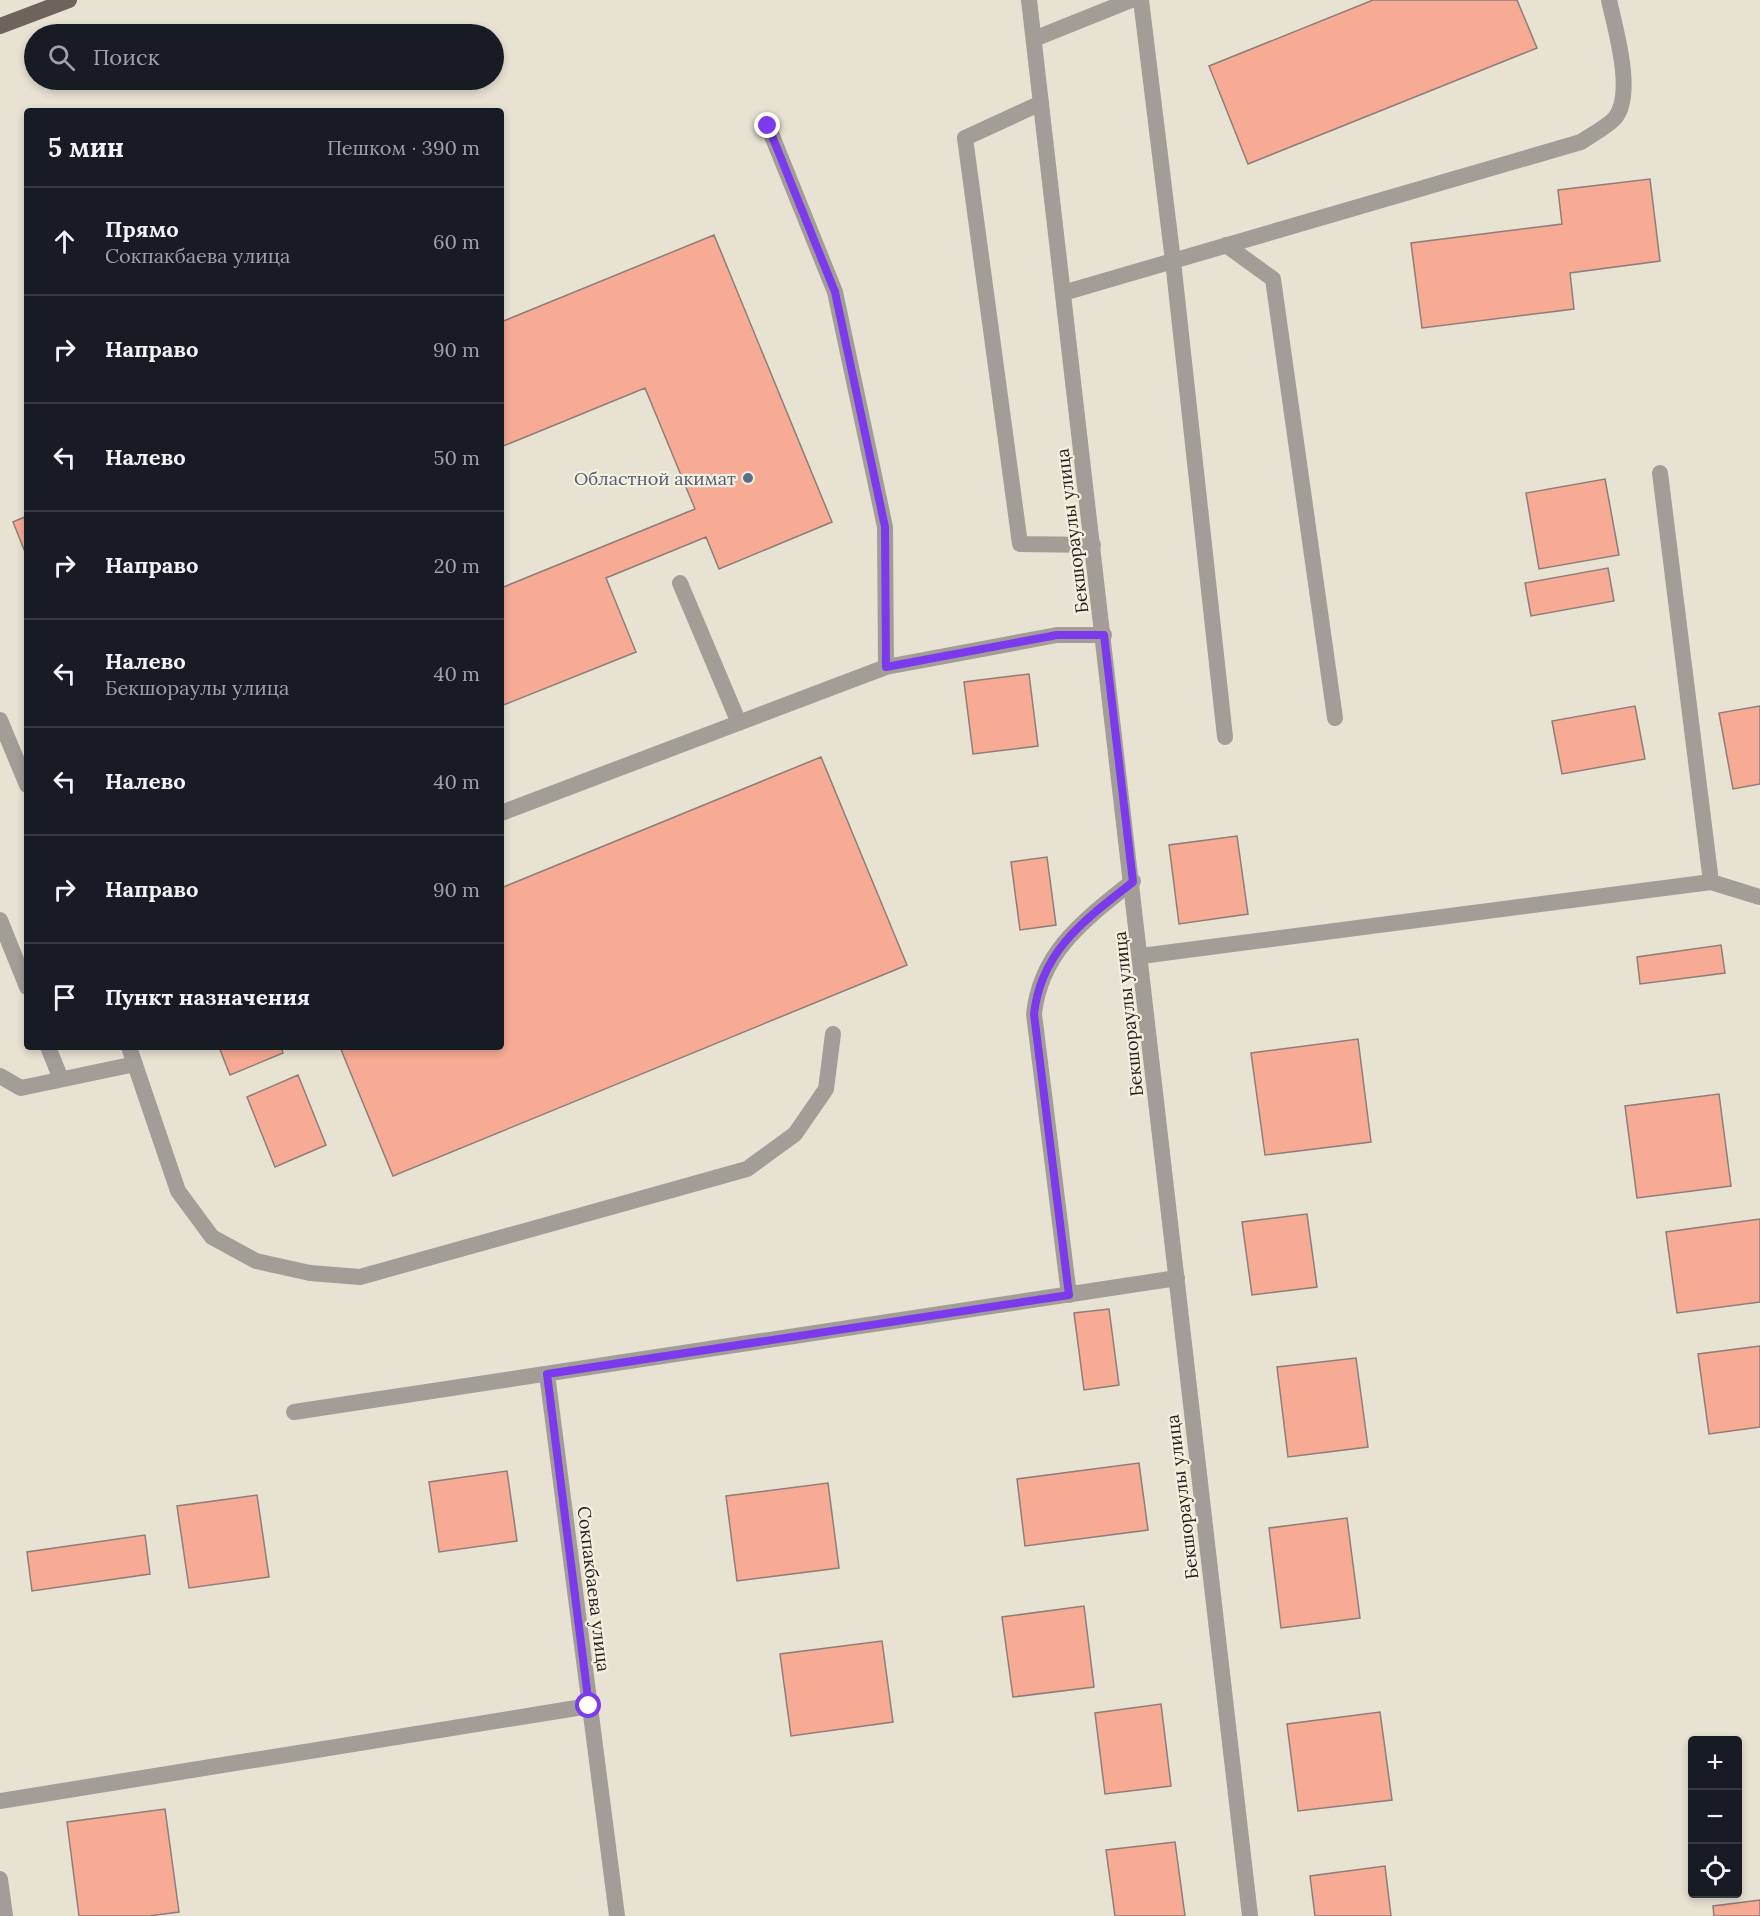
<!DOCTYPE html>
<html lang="ru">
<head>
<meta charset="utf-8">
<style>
  :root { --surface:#171b24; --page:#242831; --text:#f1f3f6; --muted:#9ea1a6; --line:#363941 }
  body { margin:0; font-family:Lora,serif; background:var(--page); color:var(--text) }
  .controls { position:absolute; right:18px; bottom:18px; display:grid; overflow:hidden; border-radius:6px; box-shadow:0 3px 9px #0003 }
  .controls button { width:54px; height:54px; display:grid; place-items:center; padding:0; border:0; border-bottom:2px solid var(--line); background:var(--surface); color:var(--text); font:30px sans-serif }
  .stop { position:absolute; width:18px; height:18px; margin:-14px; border:4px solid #7c3aed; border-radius:50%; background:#fff }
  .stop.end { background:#7c3aed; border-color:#fff; box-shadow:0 2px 6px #0008 }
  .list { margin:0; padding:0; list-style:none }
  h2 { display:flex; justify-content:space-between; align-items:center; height:78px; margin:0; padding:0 24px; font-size:26px }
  h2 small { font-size:20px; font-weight:400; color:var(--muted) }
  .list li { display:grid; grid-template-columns:39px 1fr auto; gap:18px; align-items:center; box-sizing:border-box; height:108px; padding:0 24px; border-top:2px solid var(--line) }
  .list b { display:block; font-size:22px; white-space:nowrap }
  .list p { margin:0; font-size:20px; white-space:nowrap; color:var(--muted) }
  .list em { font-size:20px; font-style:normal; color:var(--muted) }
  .icon { flex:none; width:33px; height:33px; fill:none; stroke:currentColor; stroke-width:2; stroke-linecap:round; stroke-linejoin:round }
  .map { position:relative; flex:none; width:1760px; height:1916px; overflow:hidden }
  .search { position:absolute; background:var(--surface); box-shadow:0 3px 9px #0003; left:24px; top:24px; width:480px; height:66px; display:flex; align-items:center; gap:15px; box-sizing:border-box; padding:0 21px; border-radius:33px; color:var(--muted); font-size:22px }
  .panel { position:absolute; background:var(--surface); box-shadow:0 3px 9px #0003; left:24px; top:108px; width:480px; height:942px; border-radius:6px }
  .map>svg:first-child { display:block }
</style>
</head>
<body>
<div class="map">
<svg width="1760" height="1916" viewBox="0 0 1760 1916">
  <rect width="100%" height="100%" fill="#e8e2d3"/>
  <path fill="#f7ab95" stroke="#8e7e79" stroke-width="1.5" d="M1373 0H1517L1537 48 1248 164 1209 66Z
    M1650 179 1660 261 1570 273 1574 309 1422 328 1411 243 1562 224 1558 190Z
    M714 235 832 522 719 569 706 537 606 578 636 652 501 706V588L695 509 645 388 501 447V322Z
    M1605 479 1619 555 1539 569 1526 493Z
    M27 516V557L13 522Z
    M1608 568 1614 601 1531 616 1525 583Z
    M1029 674 1038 746 973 754 964 682Z
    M1635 706 1645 759 1562 774 1552 721Z
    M1760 706V784L1733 789 1719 713Z
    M821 757 907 965 393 1176 340 1047H501V888Z
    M1237 836 1248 914 1179 924 1169 845Z
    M1047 857 1056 925 1020 930 1011 862Z
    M1721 945 1725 973 1640 984 1637 957Z
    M1358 1039 1371 1142 1265 1155 1251 1053Z
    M219 1047H281L283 1053 230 1075Z
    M298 1075 326 1145 275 1167 247 1097Z
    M1719 1094 1731 1186 1637 1198 1625 1106Z
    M1307 1214 1317 1287 1252 1295 1242 1222Z
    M1760 1219V1302L1677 1313 1666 1232Z
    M1109 1309 1119 1385 1084 1390 1074 1313Z
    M1760 1346V1427L1709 1434 1698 1354Z
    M1356 1358 1368 1447 1288 1457 1277 1367Z
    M1139 1463 1148 1530 1025 1546 1017 1479Z
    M507 1471 517 1541 439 1552 429 1482Z
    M828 1483 839 1568 737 1581 726 1496Z
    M257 1495 269 1577 189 1588 177 1506Z
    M1347 1518 1360 1618 1281 1628 1269 1528Z
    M145 1535 150 1574 32 1591 27 1552Z
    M1084 1606 1094 1687 1013 1697 1002 1617Z
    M882 1641 893 1722 791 1736 780 1654Z
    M1161 1704 1171 1786 1105 1794 1095 1713Z
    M1380 1712 1392 1800 1298 1811 1287 1724Z
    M165 1809 179 1912 149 1916H79L67 1822Z
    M1175 1842 1185 1916H1115L1106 1850Z
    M1385 1866 1391 1916H1315L1310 1876Z
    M1760 1900V1916H1714L1713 1906Z"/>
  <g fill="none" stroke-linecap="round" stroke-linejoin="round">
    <path stroke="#a39d98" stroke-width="16" d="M1141 0 1173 261 1225 737
      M1034 39 1131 0
      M1041 103 965 138 1020 544 1093 545
      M768 126 835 292 885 527 886 667
      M1226 245 1273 279 1335 718
      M1063 293 1581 142C1591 135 1607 127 1615 118 1635 94 1615 28 1609 0
      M680 583 739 723
      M0 720 27 785
      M501 813 886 667 1057 635H1104
      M0 920 27 987
      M48 1047 61 1079
      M129 1047 178 1191 212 1237 256 1261 310 1273 360 1277 747 1169 795 1134 826 1089 833 1034
      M0 1076 21 1088 135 1064
      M1069 1295 1034 1014C1041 950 1086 919 1133 881"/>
    <path stroke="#a39d98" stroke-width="16" d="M1029 0 1250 1916
      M1660 473 1711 882
      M1141 956 1711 882 1760 897
      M547 1374 617 1916
      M294 1412 1177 1278
      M0 1801 589 1706
      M0 1879 5 1916"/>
    <path stroke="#6e645c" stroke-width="16" d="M0 26 69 0"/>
  </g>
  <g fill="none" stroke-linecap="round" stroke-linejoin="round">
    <path stroke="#7c3aed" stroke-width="8" d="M589 1706 547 1374 1069 1295 1034 1014C1041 950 1086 919 1133 882L1104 635H1057L886 667 885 527 835 292 768 126"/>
  </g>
  <circle fill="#5c6f8a" stroke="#f5efe0" stroke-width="2" cx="748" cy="478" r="6"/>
  <g text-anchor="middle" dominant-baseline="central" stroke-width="4.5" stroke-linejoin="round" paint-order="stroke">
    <g font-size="18" fill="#4e5e75" stroke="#f5efe0" text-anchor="end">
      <text x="736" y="478">Областной акимат</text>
    </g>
    <g font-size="18" fill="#221f1a" stroke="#f5efe0">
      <text transform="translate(1072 531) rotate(-97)">Бекшораулы улица</text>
      <text transform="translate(1128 1014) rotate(-96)">Бекшораулы улица</text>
      <text transform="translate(1182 1497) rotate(-97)">Бекшораулы улица</text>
      <text transform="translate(594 1589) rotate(83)">Сокпакбаева улица</text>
    </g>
  </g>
</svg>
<div class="controls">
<button>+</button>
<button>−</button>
<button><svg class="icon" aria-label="locate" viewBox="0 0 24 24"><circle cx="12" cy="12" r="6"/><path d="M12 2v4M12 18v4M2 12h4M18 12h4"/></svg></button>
</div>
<div class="stop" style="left:589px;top:1706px"></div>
<div class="stop end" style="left:768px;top:126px"></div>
<div class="search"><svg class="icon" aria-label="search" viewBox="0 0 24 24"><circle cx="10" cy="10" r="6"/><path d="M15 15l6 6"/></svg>Поиск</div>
<section class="panel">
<h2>5 мин<small>Пешком · 390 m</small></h2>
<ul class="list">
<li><svg class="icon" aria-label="ahead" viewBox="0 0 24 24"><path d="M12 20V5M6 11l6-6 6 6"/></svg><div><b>Прямо</b><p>Сокпакбаева улица</p></div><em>60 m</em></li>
<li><svg class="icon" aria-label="right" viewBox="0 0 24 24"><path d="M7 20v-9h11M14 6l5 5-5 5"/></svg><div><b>Направо</b></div><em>90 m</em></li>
<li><svg class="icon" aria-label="left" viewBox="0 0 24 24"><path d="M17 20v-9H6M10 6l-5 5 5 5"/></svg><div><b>Налево</b></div><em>50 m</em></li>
<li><svg class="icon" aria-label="right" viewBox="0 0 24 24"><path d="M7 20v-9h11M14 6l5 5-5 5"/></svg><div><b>Направо</b></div><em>20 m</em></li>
<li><svg class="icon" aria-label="left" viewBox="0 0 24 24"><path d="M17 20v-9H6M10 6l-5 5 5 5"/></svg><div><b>Налево</b><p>Бекшораулы улица</p></div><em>40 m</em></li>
<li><svg class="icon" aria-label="left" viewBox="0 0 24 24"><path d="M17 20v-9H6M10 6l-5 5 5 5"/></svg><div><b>Налево</b></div><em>40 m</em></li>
<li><svg class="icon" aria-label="right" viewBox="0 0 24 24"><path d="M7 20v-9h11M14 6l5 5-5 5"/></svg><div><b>Направо</b></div><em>90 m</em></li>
<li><svg class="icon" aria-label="arrive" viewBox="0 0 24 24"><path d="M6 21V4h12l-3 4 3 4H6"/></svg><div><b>Пункт назначения</b></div></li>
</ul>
</section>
</div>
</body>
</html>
